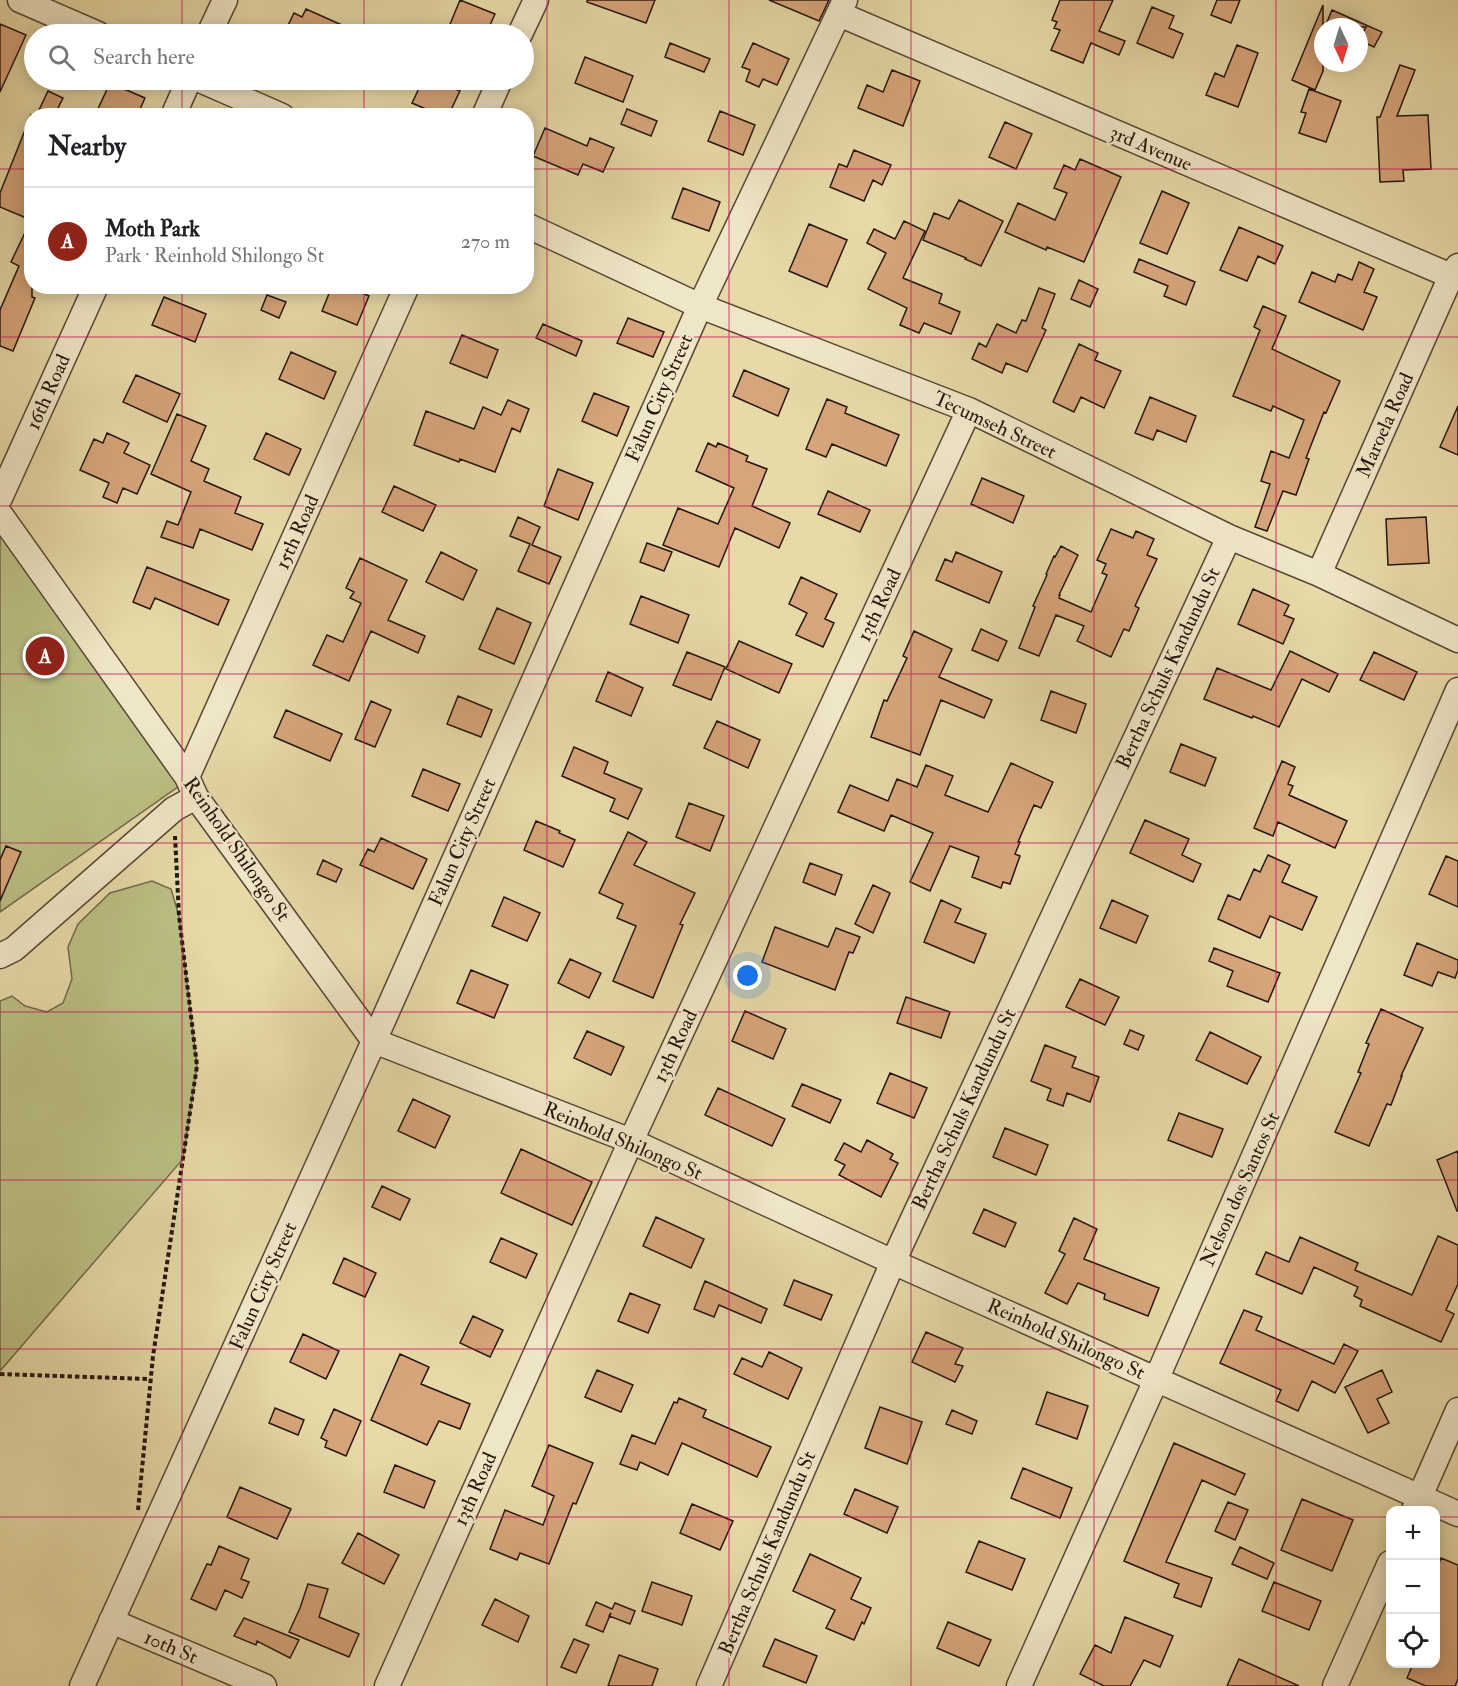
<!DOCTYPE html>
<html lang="en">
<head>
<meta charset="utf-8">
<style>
  :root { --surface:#fff; --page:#f2f2f2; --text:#202124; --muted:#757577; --line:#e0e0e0; --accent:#8f2418 }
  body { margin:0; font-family:"IM FELL Double Pica",serif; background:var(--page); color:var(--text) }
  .controls { position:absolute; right:18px; bottom:18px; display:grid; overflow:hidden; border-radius:12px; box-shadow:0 3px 15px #0003 }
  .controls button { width:54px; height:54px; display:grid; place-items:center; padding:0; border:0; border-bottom:2px solid var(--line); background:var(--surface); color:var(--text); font:30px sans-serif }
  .compass { position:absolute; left:1314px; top:18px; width:54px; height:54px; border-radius:50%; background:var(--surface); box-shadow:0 3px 15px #0003; rotate:176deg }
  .you { position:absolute; left:748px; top:976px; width:21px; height:21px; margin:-15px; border:4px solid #fff; border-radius:50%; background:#1a73e8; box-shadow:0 0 0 9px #1a73e833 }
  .badge { display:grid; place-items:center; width:39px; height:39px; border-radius:50%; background:var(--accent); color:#fff; font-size:20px; font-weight:700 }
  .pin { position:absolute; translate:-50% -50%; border:3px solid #fff; box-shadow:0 2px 6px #0006 }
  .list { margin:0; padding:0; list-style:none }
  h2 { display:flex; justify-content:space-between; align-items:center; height:78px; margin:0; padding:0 24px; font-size:26px }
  h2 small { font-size:20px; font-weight:400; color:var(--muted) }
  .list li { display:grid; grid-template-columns:39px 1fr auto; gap:18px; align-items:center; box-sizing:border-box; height:108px; padding:0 24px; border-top:2px solid var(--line) }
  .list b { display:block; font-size:22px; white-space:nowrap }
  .list p { margin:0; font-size:20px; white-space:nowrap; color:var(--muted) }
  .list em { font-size:20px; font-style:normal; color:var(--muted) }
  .icon { flex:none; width:33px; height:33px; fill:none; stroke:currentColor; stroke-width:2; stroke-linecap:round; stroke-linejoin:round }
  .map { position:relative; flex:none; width:1458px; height:1686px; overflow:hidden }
  .search { position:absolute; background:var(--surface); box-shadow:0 3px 15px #0003; left:24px; top:24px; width:510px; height:66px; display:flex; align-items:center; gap:15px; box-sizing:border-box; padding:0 21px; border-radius:33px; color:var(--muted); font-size:22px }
  .panel { position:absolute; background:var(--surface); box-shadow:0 3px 15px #0003; left:24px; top:108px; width:510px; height:186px; border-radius:24px }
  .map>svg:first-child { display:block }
</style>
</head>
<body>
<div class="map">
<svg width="1458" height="1686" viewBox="0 0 1458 1686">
  <rect width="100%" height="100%" fill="#e7d9a8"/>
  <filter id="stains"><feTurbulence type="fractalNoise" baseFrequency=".00333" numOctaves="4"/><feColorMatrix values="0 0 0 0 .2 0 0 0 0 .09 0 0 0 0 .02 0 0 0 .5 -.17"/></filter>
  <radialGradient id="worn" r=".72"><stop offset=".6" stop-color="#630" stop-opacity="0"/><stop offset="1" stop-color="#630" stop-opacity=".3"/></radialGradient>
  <path fill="#bbbe84" stroke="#716a49" stroke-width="1.5" d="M0 528 182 784 0 912Z
    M152 881 171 889 179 916 197 1066 183 1159 0 1371V1001L12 996 25 1006 47 1012 63 1003 72 979 68 947 78 924 110 893Z"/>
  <path fill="#d6a57b" stroke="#27160e" stroke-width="1.5" d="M460 0 495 14 486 34H462L448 29Z
    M587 0H655L646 23 587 2Z
    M769 0H829L819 21Z
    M1060 0H1113L1099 31 1125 41 1119 55 1091 43 1083 63 1051 50 1060 30 1054 28 1057 22 1052 20Z
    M1217 0H1240L1231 23 1211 15Z
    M1323 5V71L1315 90 1292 80Z
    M1152 7 1174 16 1169 28 1183 34 1173 58 1137 43Z
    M306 9 362 34H284L294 13 302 17Z
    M1332 10 1382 32 1374 47 1359 40 1366 27H1325Z
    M0 24 26 35 0 92Z
    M670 43 710 59 704 72 665 57Z
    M753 43 789 59 777 85 763 79 759 87 746 81 750 70 742 67Z
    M1237 45 1258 53 1238 107 1206 95 1215 73 1224 77Z
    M585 57 633 76 623 102 575 83Z
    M1400 65 1415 70 1397 116 1428 115 1431 169 1403 170 1404 181 1380 182 1377 117H1380Z
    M892 70 920 81 903 126 858 108 867 85 883 92Z
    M423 80H434L460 91 448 116H442L412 103Z
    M110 83 145 98 137 116H107L97 111Z
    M1309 89 1341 101 1326 142 1299 133 1306 113 1301 112Z
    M48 91 63 98 54 116H50L39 110Z
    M627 109 657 121 651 136 621 124Z
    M720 111 755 125 743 155 708 141Z
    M31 115 32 116V297L35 298 13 351 0 346V310L19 266 11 262 31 220 0 207V193Z
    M1005 122 1032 134 1016 169 989 157Z
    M545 128 587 146 590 138 614 148 603 172 583 164 578 175 533 156Z
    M854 150 891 165 882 185 873 180 864 201 830 187 839 164 847 167Z
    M1080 159 1121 177 1084 262 1047 247 1046 250 1005 232 1018 203 1055 220 1067 193 1054 188 1064 165 1075 170Z
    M683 188 720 202 709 231 672 218Z
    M1162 191 1189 203 1167 254 1140 243Z
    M959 200 1003 221 981 266 965 259 966 258 923 240 934 213 949 219Z
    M904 221 925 231 903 278 942 294 939 303 960 312 951 334 924 323 919 333 900 325 907 308 868 289 886 253 867 243 874 229 895 239Z
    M809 224 847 240 827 287 789 271Z
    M1239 227 1283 246 1275 264 1258 256 1247 281 1220 270Z
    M1139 259 1195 282 1186 305 1164 296 1168 286 1134 272Z
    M1359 262 1374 269 1364 292 1377 297 1363 330 1299 302 1312 272 1335 282 1338 274 1352 280Z
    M1079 280 1098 289 1090 307 1071 299Z
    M332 286H346L369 296 357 325 322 311Z
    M1039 288 1055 294 1042 328 1046 330 1027 372 1006 363 1002 373 972 359 979 343 986 347 997 324 1016 333 1022 320 1026 321Z
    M267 295 286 302 279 318 261 310Z
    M164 297 206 314 195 342 152 325Z
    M1263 306 1286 316 1272 349 1340 381 1326 413 1324 412 1306 458 1309 459 1296 495 1283 491 1267 531 1255 527 1270 484 1261 481 1271 451 1289 458 1304 420 1273 406 1271 411 1233 396 1260 330 1254 327Z
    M628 318 664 332 653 357 617 343Z
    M543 324 582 341 576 356 536 338Z
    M462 335 498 350 487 378 450 363Z
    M1079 344 1098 353 1095 360 1121 371 1104 408 1081 397 1074 412 1053 402Z
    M291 352 336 372 324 399 279 379Z
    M744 370 789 389 778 416 733 396Z
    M136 375 180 394 167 422 123 402Z
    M594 393 629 407 617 436 582 421Z
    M1150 397 1196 416 1186 442 1157 430 1153 440 1135 433Z
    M827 399 847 407 845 413 899 435 886 466 832 444 826 457 806 449Z
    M508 400 529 409 520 432 512 428 495 472 460 459 459 462 414 445 426 411 474 429 483 407 501 415Z
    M1458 406V455L1440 447Z
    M177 414 206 426 191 461 209 469 204 481 241 497 235 513 263 524 252 550 200 529 193 548 161 537 167 521 178 525 191 492 151 474Z
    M107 433 129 443 124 453 150 465 137 494 123 488 117 503 103 497 109 483 80 470 94 439 103 443Z
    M266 433 301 449 289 475 254 459Z
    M708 443 716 447 718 443 748 456 746 461 767 469 752 506 790 523 779 548 735 528 719 567 663 545 678 508 718 524 734 488 696 471Z
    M558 469 593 483 578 520 544 506Z
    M982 478 1024 496 1013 523 971 504Z
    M394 486 436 505 423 531 382 512Z
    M828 491 870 510 860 532 818 514Z
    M518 517 540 527 532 545 561 557 549 584 518 571 530 544 510 536Z
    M1426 517 1429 563 1388 565 1386 519Z
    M1111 529 1133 538 1136 531 1154 539 1147 555 1157 559 1135 606 1139 608 1129 631 1124 629 1111 657 1077 641 1084 626 1056 615 1039 656 1019 648 1035 607 1033 606 1047 575 1046 574 1054 556 1055 557 1061 546 1078 555 1059 595H1060L1059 598 1091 612 1107 575 1102 573 1106 564 1097 560Z
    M647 543 672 552 664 571 640 562Z
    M441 552 477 570 463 600 426 582Z
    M956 552 1002 572 989 603 936 580 945 559 952 562Z
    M360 558 407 580 388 620 425 636 418 653 371 631 349 681 313 665 327 635 343 642 361 603 350 598 354 592 346 588Z
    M147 567 229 600 218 625 155 598 150 609 133 602Z
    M801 577 837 594 825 619 834 623 823 647 796 635 807 613 789 604Z
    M1253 589 1289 605 1284 615 1294 619 1283 644 1238 624Z
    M641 596 689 615 678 643 630 624Z
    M497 608 531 623 514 664 479 649Z
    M981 629 1007 641 998 661 972 650Z
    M914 631 952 649 939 677 992 700 984 718 941 700 920 755 871 737 884 700 887 701 907 658 903 656Z
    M739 641 792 664 779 693 726 669Z
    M1290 651 1338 674 1329 692 1302 679 1279 727 1253 716 1252 718 1204 699 1217 668 1271 690Z
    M687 652 725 667 711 700 673 685Z
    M1374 652 1417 672 1404 700 1360 680Z
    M608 672 643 688 631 716 596 701Z
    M1051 691 1086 704 1076 733 1041 720Z
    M458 696 492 710 481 737 447 724Z
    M371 701 391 710 375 747 355 739Z
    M286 710 342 734 330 761 274 737Z
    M717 721 760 740 748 768 704 748Z
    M1181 744 1216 758 1205 786 1170 772Z
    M574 747 608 762 604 773 642 789 628 819 610 811 615 799 562 776Z
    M1282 761 1295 767 1288 784 1293 786 1289 795 1347 821 1335 848 1278 822 1273 836 1254 828Z
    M1011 763 1053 782 1041 808 1034 805 1018 842H1020L1015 854 1020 856 1010 884 1003 882 1001 888 972 877 979 857 950 846 930 891 910 882 933 833 891 815 884 831 838 812 850 785 888 801 897 779 917 787 926 765 953 776 945 795 988 812Z
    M423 769 460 784 448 811 412 796Z
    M689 803 724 816 710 851 676 837Z
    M1145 820 1189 839 1182 855 1201 864 1193 882 1130 853Z
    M536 821 560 831 559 833 575 840 563 867 524 850Z
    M628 832 647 842 634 865 695 893 680 924 683 925 653 998 613 981 636 926 617 918 623 904 599 893Z
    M381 838 427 859 413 889 360 865 368 849 374 852Z
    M6 846 21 852 0 901V860Z
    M1268 855 1290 865 1282 882 1317 897 1302 930 1270 916 1260 938 1218 919 1228 895 1240 900 1254 869 1260 872Z
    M1446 856 1458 861V907L1429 894Z
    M323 860 342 869 336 882 317 874Z
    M810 863 842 875 835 895 803 882Z
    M873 885 890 893 873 933 855 924Z
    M504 897 540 913 527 941 492 926Z
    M941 900 961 909 955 922 986 934 974 963 924 942Z
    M1112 900 1148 916 1136 943 1100 928Z
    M775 927 828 947 836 928 860 937 853 953 849 952 835 990 762 962Z
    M1417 943 1458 960V970L1455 978 1438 972 1432 986 1404 975Z
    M1214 948 1280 973 1268 1002 1227 986 1233 971 1209 961Z
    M570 959 601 973 589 998 558 983Z
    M471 970 508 985 494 1018 457 1003Z
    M1080 979 1119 997 1105 1025 1066 1007Z
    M906 997 950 1012 941 1038 897 1023Z
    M1381 1009 1423 1028 1401 1076H1402L1391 1105 1387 1104 1369 1146 1335 1132 1361 1073 1358 1072 1369 1044 1366 1043Z
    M745 1011 786 1029 773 1059 732 1041Z
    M1130 1030 1144 1036 1138 1050 1124 1044Z
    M587 1031 624 1047 611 1075 574 1058Z
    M1210 1032 1261 1057 1247 1084 1196 1060Z
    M1045 1045 1076 1057 1072 1067 1099 1077 1090 1102 1067 1093 1063 1106 1047 1100 1051 1089 1031 1081Z
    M890 1073 927 1088 914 1118 877 1103Z
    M802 1084 841 1100 830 1123 792 1106Z
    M718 1088 785 1119 772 1146 705 1115Z
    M413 1099 450 1116 435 1148 398 1131Z
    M1179 1113 1223 1129 1212 1157 1168 1140Z
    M1005 1128 1048 1145 1036 1175 993 1157Z
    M867 1140 893 1154 890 1159 898 1163 881 1197 839 1175 845 1165 835 1160 844 1143 861 1152Z
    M521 1149 592 1182 572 1225 501 1193Z
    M1458 1151V1211H1457L1437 1160Z
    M382 1186 410 1199 400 1220 372 1207Z
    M984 1209 1016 1223 1005 1247 973 1233Z
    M656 1217 704 1239 691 1268 643 1246Z
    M1074 1218 1097 1229 1084 1259 1159 1288 1148 1316 1104 1299 1105 1294 1078 1283 1067 1304 1045 1293 1065 1254 1059 1251Z
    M1438 1236 1458 1245V1284L1446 1310 1454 1314 1441 1342 1360 1306 1362 1300 1354 1296 1358 1287 1314 1267 1302 1294 1256 1274 1266 1252 1289 1262 1300 1237 1358 1263 1355 1270 1412 1295Z
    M501 1238 537 1254 526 1278 490 1262Z
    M344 1258 376 1273 365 1297 333 1283Z
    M794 1280 832 1295 821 1320 784 1305Z
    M705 1281 767 1309 761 1323 719 1305 714 1317 694 1309Z
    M630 1293 660 1305 648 1333 618 1321Z
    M1244 1310 1262 1317 1256 1330 1334 1364 1344 1344 1358 1351 1335 1393 1312 1381 1298 1411 1276 1401 1281 1390 1220 1363Z
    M473 1316 503 1330 490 1357 460 1343Z
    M926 1332 963 1348 955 1364 963 1366 955 1382 912 1362Z
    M303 1334 339 1351 326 1379 290 1362Z
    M769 1352 802 1368 788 1399 734 1374 742 1358 762 1367Z
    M400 1354 429 1367 421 1384 470 1404 460 1429 439 1421 427 1445 371 1420Z
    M597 1370 633 1385 621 1412 585 1397Z
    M1382 1370 1392 1392 1377 1399 1389 1423 1368 1433 1345 1387Z
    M1047 1392 1088 1406 1077 1439 1036 1424Z
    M679 1398 706 1410 703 1417 771 1447 757 1477 682 1443 668 1475 640 1462 637 1470 620 1464 632 1435 655 1444 674 1402 677 1403Z
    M880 1407 922 1422 907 1464 865 1448Z
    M275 1408 304 1420 298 1435 269 1423Z
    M334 1409 361 1421 346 1456 325 1447 327 1441 321 1438Z
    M952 1410 977 1421 972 1434 946 1424Z
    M1174 1443 1245 1474 1235 1495 1202 1480 1166 1562 1212 1578 1201 1607 1174 1597 1179 1584 1124 1561Z
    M549 1445 593 1463 576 1504 573 1503 549 1564 520 1553 517 1560 490 1549 505 1510 543 1525 554 1496 532 1486Z
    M395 1465 435 1481 424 1508 384 1492Z
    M1023 1468 1072 1488 1060 1518 1011 1498Z
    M240 1487 291 1509 277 1539 227 1517Z
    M855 1489 898 1507 887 1533 844 1514Z
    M1302 1499 1353 1520 1332 1571 1281 1550Z
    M1228 1502 1248 1510 1235 1540 1215 1531Z
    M692 1504 733 1521 720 1550 680 1533Z
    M358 1533 399 1555 384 1584 342 1563Z
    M979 1541 1025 1559 1012 1590 966 1572Z
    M219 1546 249 1559 241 1579 249 1582 242 1598 225 1590 216 1610 191 1599 207 1564 211 1565Z
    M1240 1547 1274 1563 1267 1579 1232 1564Z
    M810 1554 861 1578 851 1599 871 1608 864 1624 862 1622 854 1640 826 1628 835 1610 793 1591Z
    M1441 1558 1458 1565V1679L1455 1686H1426L1407 1678 1413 1664H1436V1571Z
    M652 1582 692 1596 682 1625 642 1611Z
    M1274 1582 1321 1601 1309 1630 1262 1611Z
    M308 1584 328 1589 319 1617 359 1634 349 1657 289 1632 300 1608Z
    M495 1599 529 1616 518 1642 482 1625Z
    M596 1602 612 1609 615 1603 635 1611 630 1624 609 1616 611 1613 603 1632 586 1625Z
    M1125 1617 1173 1636 1160 1667 1144 1660 1130 1686H1104L1080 1674 1095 1645 1111 1653Z
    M244 1618 299 1640 290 1658 257 1641 256 1645 234 1636Z
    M948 1622 991 1640 979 1666 937 1648Z
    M574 1639 589 1645 576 1673 561 1667Z
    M775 1639 817 1656 806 1683 763 1666Z
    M619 1655 658 1669 652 1686H608Z
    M1239 1659 1299 1686H1227Z"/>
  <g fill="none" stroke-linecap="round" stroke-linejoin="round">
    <g stroke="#574734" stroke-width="27">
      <path id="minor" d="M20 0 98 34
        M839 14 1451 276
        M209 34 225 0
        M520 34 536 0
        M200 80 282 116
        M173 116 189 80
        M484 116 500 80
        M526 225 700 306 969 410 1229 537 1319 574 1458 640
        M0 498 96 286
        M0 514 187 777 196 797 374 1041 631 1141 893 1262 1458 1514
        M1319 574 1451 276 1458 266
        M187 777 407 286
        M0 956 14 949 174 809 196 797
        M1414 1510 1458 1410
        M111 1621 264 1686
        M82 1686 374 1041 700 306 845 0
        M387 1686 631 1141 969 410
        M709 1686 893 1262 1229 537
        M1019 1686 1156 1380 1458 690
        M1335 1686 1390 1563"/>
    </g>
    <path stroke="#27160e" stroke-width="4" stroke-dasharray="4.5 3" stroke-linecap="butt" d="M0 1374 150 1379
      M138 1510 153 1356 197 1066 179 916 175 836"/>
    <use href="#minor" stroke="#efe6c6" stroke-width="24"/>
  </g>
  <path fill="none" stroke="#c2185b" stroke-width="1.5" stroke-opacity="0.55" d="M182 0V34M364 0V34M547 0V1686M729 0V1686M911 0V1686M1094 0V1686M1276 0V1686M182 80V116M364 80V116M0 169H32M526 169H1458M182 286V1686M364 286V1686M0 337H1458M0 506H1458M0 674H1458M0 843H1458M0 1012H1458M0 1180H1458M0 1349H1458M0 1517H1390M1436 1517H1458"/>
  <g text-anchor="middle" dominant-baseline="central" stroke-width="4.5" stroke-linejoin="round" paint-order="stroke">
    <g font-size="20" fill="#27160e" stroke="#efe6c6">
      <text transform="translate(1151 148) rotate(23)">3rd Avenue</text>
      <text transform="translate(48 392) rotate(-66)">16th Road</text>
      <text transform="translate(659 398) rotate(-66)">Falun City Street</text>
      <text transform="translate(995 425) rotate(25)">Tecumseh Street</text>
      <text transform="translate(1385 425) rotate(-66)">Maroela Road</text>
      <text transform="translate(297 532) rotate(-66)">15th Road</text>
      <text transform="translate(879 605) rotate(-65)">13th Road</text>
      <text transform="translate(1168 668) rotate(-65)">Bertha Schuls Kandundu St</text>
      <text transform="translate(462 842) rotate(-66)">Falun City Street</text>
      <text transform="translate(237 849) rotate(55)">Reinhold Shilongo St</text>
      <text transform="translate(675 1046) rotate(-65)">13th Road</text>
      <text transform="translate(964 1109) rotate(-65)">Bertha Schuls Kandundu St</text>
      <text transform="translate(623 1141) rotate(23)">Reinhold Shilongo St</text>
      <text transform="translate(1240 1189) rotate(-66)">Nelson dos Santos St</text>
      <text transform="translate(263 1286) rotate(-66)">Falun City Street</text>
      <text transform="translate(1066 1339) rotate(24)">Reinhold Shilongo St</text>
      <text transform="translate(475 1489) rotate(-66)">13th Road</text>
      <text transform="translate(767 1553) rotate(-67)">Bertha Schuls Kandundu St</text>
      <text transform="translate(171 1647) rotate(23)">10th St</text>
    </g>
  </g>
  <rect width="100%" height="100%" filter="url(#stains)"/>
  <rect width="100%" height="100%" fill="url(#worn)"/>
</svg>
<div class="controls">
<button>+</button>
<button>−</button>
<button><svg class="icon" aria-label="locate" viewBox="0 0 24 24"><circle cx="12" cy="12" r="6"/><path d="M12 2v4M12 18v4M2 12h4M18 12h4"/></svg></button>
</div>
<svg class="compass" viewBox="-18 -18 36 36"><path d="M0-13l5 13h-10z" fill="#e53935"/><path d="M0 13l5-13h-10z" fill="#757577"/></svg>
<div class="you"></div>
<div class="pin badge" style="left:45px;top:656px">A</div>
<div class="search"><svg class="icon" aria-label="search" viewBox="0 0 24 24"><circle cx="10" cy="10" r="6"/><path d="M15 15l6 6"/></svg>Search here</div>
<section class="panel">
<h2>Nearby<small></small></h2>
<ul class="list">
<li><span class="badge">A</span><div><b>Moth Park</b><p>Park · Reinhold Shilongo St</p></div><em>270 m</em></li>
</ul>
</section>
</div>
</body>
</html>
